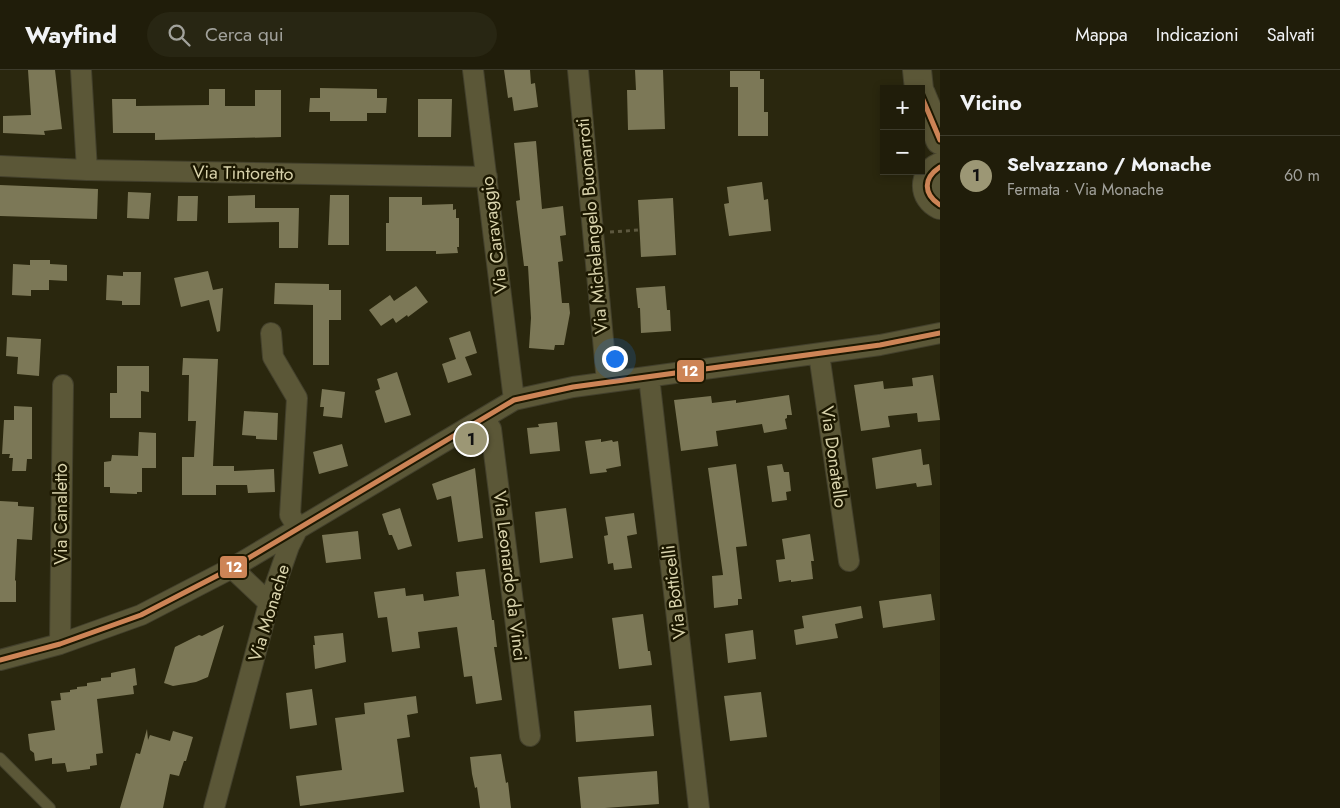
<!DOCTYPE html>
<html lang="it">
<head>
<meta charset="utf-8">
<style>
  :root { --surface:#201d0a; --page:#282613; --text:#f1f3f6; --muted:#a2a29c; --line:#3d3b2b; --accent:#9c9775 }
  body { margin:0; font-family:Jost,sans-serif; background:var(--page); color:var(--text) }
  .controls { position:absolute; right:15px; top:15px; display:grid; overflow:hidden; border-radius:0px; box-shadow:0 2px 8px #0003 }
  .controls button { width:45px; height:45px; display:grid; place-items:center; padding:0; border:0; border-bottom:1px solid var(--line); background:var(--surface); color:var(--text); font:25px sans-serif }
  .you { position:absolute; left:614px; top:288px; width:18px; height:18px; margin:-12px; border:4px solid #fff; border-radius:50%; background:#1a73e8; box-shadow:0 0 0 8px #1a73e833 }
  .badge { display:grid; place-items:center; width:32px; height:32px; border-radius:50%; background:var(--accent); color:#111; font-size:16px; font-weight:700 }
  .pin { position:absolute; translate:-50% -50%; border:2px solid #fff; box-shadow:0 1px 5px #0006 }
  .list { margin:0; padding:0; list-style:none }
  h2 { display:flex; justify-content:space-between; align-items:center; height:65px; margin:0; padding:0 20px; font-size:21px }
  h2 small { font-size:16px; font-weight:400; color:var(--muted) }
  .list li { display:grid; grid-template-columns:32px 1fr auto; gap:15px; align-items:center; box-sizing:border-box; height:80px; padding:0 20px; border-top:1px solid var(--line) }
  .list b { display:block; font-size:19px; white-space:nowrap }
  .list p { margin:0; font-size:16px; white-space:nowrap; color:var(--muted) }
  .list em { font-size:16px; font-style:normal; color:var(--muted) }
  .icon { flex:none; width:28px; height:28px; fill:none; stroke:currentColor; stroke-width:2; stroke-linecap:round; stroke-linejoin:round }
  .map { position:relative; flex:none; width:940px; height:738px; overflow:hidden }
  header { display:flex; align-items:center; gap:30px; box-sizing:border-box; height:70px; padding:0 25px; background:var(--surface); border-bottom:1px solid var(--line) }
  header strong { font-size:24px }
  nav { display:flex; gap:28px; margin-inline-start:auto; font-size:18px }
  .search { width:350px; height:45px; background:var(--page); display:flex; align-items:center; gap:12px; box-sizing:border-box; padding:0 18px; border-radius:28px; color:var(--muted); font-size:19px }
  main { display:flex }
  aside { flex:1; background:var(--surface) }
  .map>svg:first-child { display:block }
</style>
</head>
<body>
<header>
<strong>Wayfind</strong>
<div class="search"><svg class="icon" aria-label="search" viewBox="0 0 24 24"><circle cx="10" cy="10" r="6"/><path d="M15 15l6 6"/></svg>Cerca qui</div>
<nav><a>Mappa</a><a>Indicazioni</a><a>Salvati</a></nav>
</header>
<main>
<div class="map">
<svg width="940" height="738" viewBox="0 0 940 738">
  <rect width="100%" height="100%" fill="#2a270e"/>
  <path fill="#7c7857" d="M28 0H55L62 59 44 61 45 65 3 63V46L31 45Z
    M504 0H530L531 14 535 13 538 37 514 41 512 27 508 28Z
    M635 0H663L665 59 628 60 627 20H636Z
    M730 1H760V9H764V42H768V66H738V17H730Z
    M320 18 377 19V28H387L386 43H367V51H330V42H309L310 28H320Z
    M209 19H225V36H255V20H281V67L155 70V63H113L112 29H136V36L209 35Z
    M418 29H452L451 67H418Z
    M536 71 542 139 563 136 566 165 560 166 563 191 558 192 562 233H569L570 243 564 275H555L554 280 529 278 531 248 528 196H524L516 131 520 130 514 73Z
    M762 112 764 130 768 129 771 161 729 166 724 134 729 133 727 117Z
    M0 115 98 119 97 149 0 146Z
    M128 122 151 123 149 149 127 148Z
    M255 125V138H299L298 178H279V152L228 153V126Z
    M330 125H349V175H328Z
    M178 126H198L197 151H177Z
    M389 127H422V135L453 134V140L456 139V148H459V177H457L458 183 436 184V181H386V153H389Z
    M673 128 676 185 641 187 638 130Z
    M30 190H50V194L67 195V211L49 210V220H31V226L12 225 13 194 30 195Z
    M208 201 213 220 223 218 220 261 217 262 209 230 181 237 174 208Z
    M123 202H141L140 235H122V231L106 230 107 205 123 206Z
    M275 213 329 214V220H341V250H329V295H313V235L274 234Z
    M416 216 428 232 408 247 407 245 396 253 393 248 381 256 369 240 390 225 394 231Z
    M665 216 667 240H670L671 261 641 263 640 238H638L636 218Z
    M470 261 477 283 465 287 472 305 448 313 442 294 456 289 449 268Z
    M7 267 41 269 39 306 17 304 18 287 6 286Z
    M183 288 218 289 213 396H234V401L274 399 275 422 248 423 247 415H216V425H182V387H194L196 351H188L189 305H182Z
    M117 296H149V322L141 321V348H110V323H117Z
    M397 302 411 345 385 353 375 321 380 319 377 309Z
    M933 305 940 350 918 352 917 343 888 346 890 357 861 361 854 315 883 311 884 319 913 316 912 308Z
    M322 319 345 322 342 348 323 346 324 337H320Z
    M789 325 792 345H787V348L785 349 787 359 764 363 762 354 716 361 718 376 681 381 674 330 711 326 712 333 736 330V333Z
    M14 336 32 337V389H27L26 401H12L13 388H9L10 384H2L4 350H14Z
    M244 341 278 343 277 370 256 369V366L242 365Z
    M557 352 560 381 530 384 527 358 539 357 538 354Z
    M139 362 156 363V398H142V422H137V424L110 423V417H104V392L111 391 112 385 138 386Z
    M601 369V372L612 370 613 372 618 371 621 396 606 399 607 402 590 404 585 371Z
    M342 374 348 396 319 404 313 382Z
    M921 379 923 395 929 394 932 415 917 417 916 413 876 419 872 388Z
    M736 394 747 476 736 477 742 529H738V535L714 538 712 506 723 505 708 398Z
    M782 394 784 402H789L791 421 786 422 787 430 772 432 767 396Z
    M475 398 483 468 458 472 451 426 437 430 432 414Z
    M0 431 18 432V436L34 437 32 470 17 469 15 510 16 511V532H0Z
    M400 438 412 476 398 480 392 465H389L382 444Z
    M566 438 573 488 540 493 535 442Z
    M634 443 637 464 627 466 632 498 614 500 613 493 608 494 604 466 608 465 605 447Z
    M358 461 361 489 326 493 322 465Z
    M810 464 814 491H811L813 509 791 512V510L779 512 776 490 785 489 782 469Z
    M485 499 492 550H494L497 577H494L502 630 476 634 472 606 464 607 457 557 418 562 420 578 392 582 387 547 378 548 374 522 405 518 406 526 423 524 424 531 459 526 456 502Z
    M931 524 935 550 883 558 879 531Z
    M861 536 863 548 835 554 838 568 796 575 794 560 804 558 802 546Z
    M643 544 648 581H650L652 595 619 599 612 548Z
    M224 555 208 607 196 612 173 616 164 613 175 577 199 565 202 566Z
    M753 560 756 589 728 593 725 564Z
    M343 563 346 592 315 599 313 575H315L314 566Z
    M135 598 137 615 133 616 134 624 97 629 103 683 96 684 97 695 90 696V699L67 702 65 693 52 694V688L35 691 34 683 30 680 28 664 55 660 51 631 61 630 60 623 70 622V620L77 619V617L87 616V613L101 611V608L111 607V603Z
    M312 619 317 655 290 659 286 623Z
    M761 622 767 667 730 671 724 626Z
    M416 626 418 643 407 645 410 667 397 669 404 722 300 736 296 706 342 700 335 648 365 644 364 633Z
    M651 635 654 666 576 672 574 641Z
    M147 659 148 670 150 665 170 671 173 661 193 667 186 691H184L179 706 170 704 163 738H120L136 683 140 684Z
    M501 684 506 713 508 712 511 738H480L477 717 475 718 472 704 470 687Z
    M657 701 659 734 605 738H581L578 707Z"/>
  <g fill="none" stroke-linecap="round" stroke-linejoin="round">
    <g stroke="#43402c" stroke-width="12">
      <path id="lane" d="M0 688 50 738"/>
    </g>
    <g stroke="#43402c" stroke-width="22">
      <path id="street" d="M81 0 87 100
        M473 0 514 330
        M578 0 607 312
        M0 96 87 100 487 107
        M271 263 273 287 297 328 290 445 298 458
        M819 284 849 491
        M649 307 699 738
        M484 348 491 359 530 666
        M232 498 269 533
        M60 574 63 315
        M0 590 60 574 141 545 232 498 514 330 573 317 880 275 940 263
        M214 738 269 533 289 476 298 458"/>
    </g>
    <g stroke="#43402c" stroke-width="30">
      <path id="secondary" d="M917 0 919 19
        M921 24 940 70
        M940 97C922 105 923 127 940 135"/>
    </g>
    <path stroke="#5d583f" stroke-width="3" stroke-dasharray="4 4" stroke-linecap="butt" d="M610 162 639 160"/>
    <use href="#lane" stroke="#5b5737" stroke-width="10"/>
    <use href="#street" stroke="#5b5737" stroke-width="20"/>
    <use href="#secondary" stroke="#5b5737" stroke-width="28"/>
    <g stroke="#1c1801" stroke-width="9">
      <path id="bus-1" d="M921 25 940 70
        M940 97C923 108 923 124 940 135
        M0 590 60 574 141 545 232 498 514 330 573 317 880 275 940 263"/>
    </g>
    <use href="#bus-1" stroke="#cd8456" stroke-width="5"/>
  </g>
  <g text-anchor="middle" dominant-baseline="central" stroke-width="5" stroke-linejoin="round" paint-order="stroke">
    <g font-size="18" fill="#d9d3ac" stroke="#1c1801">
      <text transform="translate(243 103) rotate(1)">Via Tintoretto</text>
      <text transform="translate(592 156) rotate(-95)">Via Michelangelo Buonarroti</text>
      <text transform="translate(494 165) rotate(-97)">Via Caravaggio</text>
      <text transform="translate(834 387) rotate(82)">Via Donatello</text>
      <text transform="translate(61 444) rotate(-90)">Via Canaletto</text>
      <text transform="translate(510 506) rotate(83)">Via Leonardo da Vinci</text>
      <text transform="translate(674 522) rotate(-97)">Via Botticelli</text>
      <text transform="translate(269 543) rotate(-73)">Via Monache</text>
    </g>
  </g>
  <g stroke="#1c1801" stroke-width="2">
    <rect x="676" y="289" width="29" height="24" rx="5" fill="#cd8456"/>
    <rect x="219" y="485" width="29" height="24" rx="5" fill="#cd8456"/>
  </g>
  <g font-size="14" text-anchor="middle" font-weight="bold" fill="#fff">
    <text x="690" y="306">12</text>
    <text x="234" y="502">12</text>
  </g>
</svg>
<div class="controls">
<button>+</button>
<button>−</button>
</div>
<div class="you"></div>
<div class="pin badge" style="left:471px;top:369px">1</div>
</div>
<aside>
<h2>Vicino<small></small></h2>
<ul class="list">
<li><span class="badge">1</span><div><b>Selvazzano / Monache</b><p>Fermata · Via Monache</p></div><em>60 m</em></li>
</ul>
</aside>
</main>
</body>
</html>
